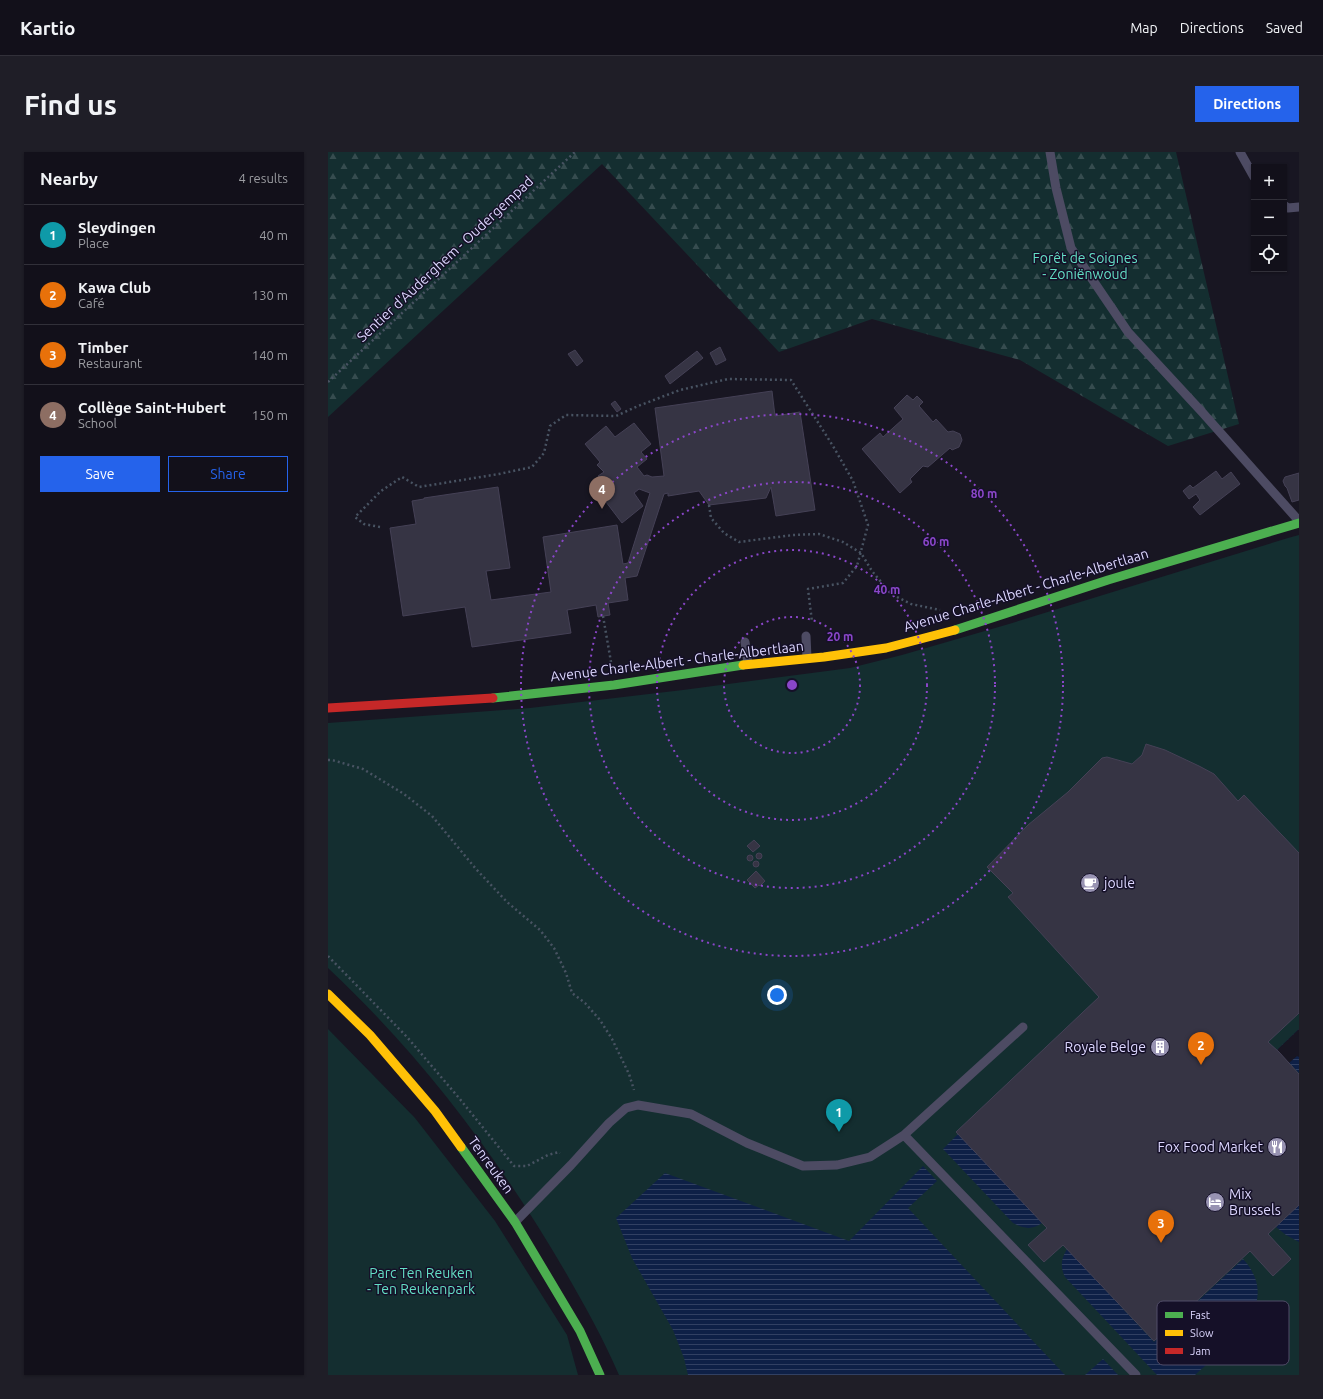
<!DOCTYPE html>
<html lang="en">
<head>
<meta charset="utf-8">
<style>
  :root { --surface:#12101a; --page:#1f1e27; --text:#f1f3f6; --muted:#9c9da2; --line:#313039; --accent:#2563eb }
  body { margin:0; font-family:Ubuntu,sans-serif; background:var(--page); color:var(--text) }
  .controls { position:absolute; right:12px; top:12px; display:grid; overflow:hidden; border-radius:0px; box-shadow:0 1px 3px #0004 }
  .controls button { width:36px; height:36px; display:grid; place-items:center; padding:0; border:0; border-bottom:1px solid var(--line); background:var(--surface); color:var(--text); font:20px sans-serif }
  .you { position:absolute; left:449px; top:843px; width:14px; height:14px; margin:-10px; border:3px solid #fff; border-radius:50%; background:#1a73e8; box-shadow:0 0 0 6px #1a73e833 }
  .badge { display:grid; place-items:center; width:26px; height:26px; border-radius:50%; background:var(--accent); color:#fff; font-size:13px; font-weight:700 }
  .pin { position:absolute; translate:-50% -33px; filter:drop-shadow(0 1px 2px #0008) }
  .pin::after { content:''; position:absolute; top:21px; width:14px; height:12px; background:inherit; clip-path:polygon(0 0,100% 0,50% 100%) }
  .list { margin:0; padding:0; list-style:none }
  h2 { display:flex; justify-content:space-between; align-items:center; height:52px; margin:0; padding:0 16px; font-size:17px }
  h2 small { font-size:13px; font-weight:400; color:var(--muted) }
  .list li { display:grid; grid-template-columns:26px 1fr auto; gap:12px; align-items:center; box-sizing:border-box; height:60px; padding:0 16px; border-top:1px solid var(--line) }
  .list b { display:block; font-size:15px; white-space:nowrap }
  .list p { margin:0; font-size:13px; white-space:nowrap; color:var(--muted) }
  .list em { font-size:13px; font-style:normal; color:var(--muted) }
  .actions { display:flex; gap:8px; padding:12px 16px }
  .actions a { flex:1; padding:9px 0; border:1px solid var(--accent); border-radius:0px; text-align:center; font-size:14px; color:var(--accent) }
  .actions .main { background:var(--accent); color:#fff }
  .icon { flex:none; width:22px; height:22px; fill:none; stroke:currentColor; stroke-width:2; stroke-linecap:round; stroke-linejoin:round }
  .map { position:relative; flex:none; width:971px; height:1223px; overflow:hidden; border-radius:0px }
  header { display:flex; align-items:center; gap:24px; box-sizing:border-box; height:56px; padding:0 20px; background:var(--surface); border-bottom:1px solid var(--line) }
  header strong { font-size:19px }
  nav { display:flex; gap:22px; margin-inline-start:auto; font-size:14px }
  .intro { display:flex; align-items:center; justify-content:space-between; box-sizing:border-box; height:96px; padding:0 24px }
  h1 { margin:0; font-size:28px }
  .button { padding:10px 18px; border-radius:0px; background:var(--accent); color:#fff; font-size:14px; font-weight:700 }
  main { display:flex; gap:24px; padding:0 24px }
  aside { flex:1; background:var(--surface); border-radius:0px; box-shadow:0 1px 3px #0004 }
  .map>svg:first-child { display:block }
</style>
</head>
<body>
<header>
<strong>Kartio</strong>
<nav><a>Map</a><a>Directions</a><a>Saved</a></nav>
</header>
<div class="intro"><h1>Find us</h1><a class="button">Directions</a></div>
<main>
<aside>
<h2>Nearby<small>4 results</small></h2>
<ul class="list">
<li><span class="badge" style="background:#0f9aa8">1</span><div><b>Sleydingen</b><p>Place</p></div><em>40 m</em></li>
<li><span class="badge" style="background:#e8710a">2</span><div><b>Kawa Club</b><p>Café</p></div><em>130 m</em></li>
<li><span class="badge" style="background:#e8710a">3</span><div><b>Timber</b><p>Restaurant</p></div><em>140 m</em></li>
<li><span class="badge" style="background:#8d6e63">4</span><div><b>Collège Saint-Hubert</b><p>School</p></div><em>150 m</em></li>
</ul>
<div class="actions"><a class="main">Save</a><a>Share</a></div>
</aside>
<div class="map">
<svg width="971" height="1223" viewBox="0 0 971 1223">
  <defs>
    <pattern id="forest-firs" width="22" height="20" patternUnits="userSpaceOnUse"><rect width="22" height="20" fill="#142e30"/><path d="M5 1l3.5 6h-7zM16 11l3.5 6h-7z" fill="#364c4f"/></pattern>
    <pattern id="water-rules" width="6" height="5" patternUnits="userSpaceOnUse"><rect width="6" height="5" fill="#0e2046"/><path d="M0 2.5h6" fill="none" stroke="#314062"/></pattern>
  </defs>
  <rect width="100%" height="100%" fill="#181622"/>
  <path fill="url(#forest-firs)" d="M0 0H848L911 272 840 294 692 208 544 167 451 200 274 12 0 265Z"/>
  <path fill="#142e30" d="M971 383V1223H291C276 1188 257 1154 238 1121 173 1009 95 905 0 816V571L202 556 355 538 522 516 574 503 681 472 960 386Z
    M0 877 87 966 167 1069 239 1183 250 1223H0Z"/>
  <path fill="url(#water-rules)" d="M971 877V921L949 898Z
    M630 982 705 1061 714 1071C704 1078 696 1077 685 1071L615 997Z
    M595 1014 609 1029 580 1056 737 1223H360L356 1206 345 1178 304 1106 288 1066 337 1021 521 1089Z
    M971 1053V1090L958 1083 948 1075Z
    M739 1097 826 1190 915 1107C957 1153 899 1194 867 1223H829L737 1125C732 1115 733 1107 739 1097Z
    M775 1207 790 1223H757Z"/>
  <path fill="#181622" d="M971 877V905L969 904 961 911 949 898Z"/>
  <path fill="#363444" stroke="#454156" d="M392 195 398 208 388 213 382 201Z
    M247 198 255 209 249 214 240 202Z
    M369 199 375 206 342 232 337 224Z
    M444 239 447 264 472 260 487 358 448 364 443 335 438 346 381 353 371 339 340 344V341L336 342 309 424 297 426 300 448 280 451 282 463 270 465 268 453 239 458 243 481 144 495 137 455 75 464 62 376 88 372 84 349 96 347V346L170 335 182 416 158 419 163 448 223 440 215 385 289 373 295 412 300 411 322 341 311 337 306 341 315 354 294 371 278 350 286 343 270 324 276 320 269 313 272 310 257 292 278 274 287 285 306 271 323 292 313 300 319 307 309 315 316 324 319 323 324 325 336 324 327 256Z
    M579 243 585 248 589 244 595 250 591 254 605 270 608 267 620 280 625 279 632 282 634 288 631 295 624 298 622 296 600 315 595 314 582 327 584 330 572 341 534 297 552 281 555 285 575 267 566 256Z
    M287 249 293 257 289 260 283 252Z
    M888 319 894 327 903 320 912 332 872 363 865 355 872 348 868 342 861 347 855 339 862 333 865 336Z
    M971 321V348L964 350 959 336 957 334 955 329 957 325Z
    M818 592 837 598 871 614 886 622 910 649 916 643 971 701V861L940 890 951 900 971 922V1053L940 1082 963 1107 945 1124 922 1099 826 1189 735 1093 716 1110 700 1093 719 1076 628 980 771 845 680 745 685 741 659 715 700 673 740 640 774 606 779 605 804 612 814 603Z
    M426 688 432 694 425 700 419 694Z
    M428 704a3 3 0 1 1 6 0a3 3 0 1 1-6 0Z
    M419 706a3 3 0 1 1 6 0a3 3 0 1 1-6 0Z
    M425 712a3 3 0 1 1 6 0a3 3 0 1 1-6 0Z
    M428 719 437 729 432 734 431 733 427 736 419 728Z"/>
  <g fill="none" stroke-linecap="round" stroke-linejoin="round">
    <path stroke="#485362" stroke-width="2.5" stroke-dasharray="2 3" stroke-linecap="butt" d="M0 230 247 0
      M381 353 383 366 396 381 411 390 465 383 491 382 515 390 533 401 544 419 563 442 583 452 612 458
      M52 375 36 372 27 365 53 339 74 325 91 335 171 322 204 315 216 301 222 274 238 263 288 264 310 254 352 238 400 227 463 228 505 294 525 329 540 373 529 414 515 431 480 437 484 470
      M275 464 283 510
      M0 608H4L35 617 76 642 104 664 148 717 179 750 212 778 226 796 238 821 244 841 257 851 272 868 284 887 301 922 306 938
      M0 804 79 885 131 946 186 1014H199L220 1003 231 1000 232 1001"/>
    <path stroke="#4d4b63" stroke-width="9" d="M722 0 728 36 743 96 800 180 874 260 971 369
      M912 0 926 25
      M956 53 960 56 971 55
      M478 484 479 506
      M417 490 420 512
      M576 983 808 1223
      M187 1070 243 1013 281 971 298 956 310 953 363 962 419 991 475 1014 509 1013 542 1005 576 983 695 875"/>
    <path stroke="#4caf50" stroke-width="9" d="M627 478 780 428 971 371
      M165 546 286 533 415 513
      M133 995 187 1070 252 1179 272 1223"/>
    <path stroke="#ffc107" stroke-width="9" d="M415 513 496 505 558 496 627 478
      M0 842 42 883 107 959 133 995"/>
    <path stroke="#c62828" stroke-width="9" d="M0 556 165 546"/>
  </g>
  <g fill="none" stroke="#8a46c9" stroke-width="2" stroke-dasharray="2 4">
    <circle cx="464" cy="533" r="68"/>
    <circle cx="464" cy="533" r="135"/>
    <circle cx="464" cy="533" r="203"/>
    <circle cx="464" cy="533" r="271"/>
  </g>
  <defs>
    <g id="cafe-disc" transform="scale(1)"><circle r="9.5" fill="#9893b2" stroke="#151028"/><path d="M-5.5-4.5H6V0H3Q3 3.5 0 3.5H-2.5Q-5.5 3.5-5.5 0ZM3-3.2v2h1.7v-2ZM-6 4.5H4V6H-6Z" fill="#fff"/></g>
    <g id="building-disc" transform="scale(1)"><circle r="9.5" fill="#9893b2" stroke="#151028"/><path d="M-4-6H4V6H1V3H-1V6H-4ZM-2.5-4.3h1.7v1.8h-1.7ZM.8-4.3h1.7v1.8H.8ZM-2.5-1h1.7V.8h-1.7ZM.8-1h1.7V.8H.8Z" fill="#fff"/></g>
    <g id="restaurant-disc" transform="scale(1)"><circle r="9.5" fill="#9893b2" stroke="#151028"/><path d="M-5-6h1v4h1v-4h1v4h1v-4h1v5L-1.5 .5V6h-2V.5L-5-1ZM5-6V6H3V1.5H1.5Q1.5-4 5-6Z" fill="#fff"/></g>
    <g id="hotel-disc" transform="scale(1)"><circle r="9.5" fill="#9893b2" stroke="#151028"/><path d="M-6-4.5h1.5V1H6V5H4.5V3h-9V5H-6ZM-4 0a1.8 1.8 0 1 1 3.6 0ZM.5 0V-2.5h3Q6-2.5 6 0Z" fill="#fff"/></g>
  </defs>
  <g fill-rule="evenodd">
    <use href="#cafe-disc" x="762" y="731"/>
    <use href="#building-disc" x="832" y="895"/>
    <use href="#restaurant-disc" x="949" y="995"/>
    <use href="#hotel-disc" x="887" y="1050"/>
  </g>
  <g text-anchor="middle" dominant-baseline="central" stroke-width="3" stroke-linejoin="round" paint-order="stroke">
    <g font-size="14" fill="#63dfc5" stroke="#151028">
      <text x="757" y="106">Forêt de Soignes<tspan x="757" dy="16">- Zoniënwoud</tspan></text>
      <text x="93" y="1121">Parc Ten Reuken<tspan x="93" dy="16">- Ten Reukenpark</tspan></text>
    </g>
    <g font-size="14" fill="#ddd7ff" stroke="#151028">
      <text transform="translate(117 107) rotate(-43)">Sentier d'Auderghem - Oudergempad</text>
      <text transform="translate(698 438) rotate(-17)">Avenue Charle-Albert - Charle-Albertlaan</text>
      <text transform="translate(349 509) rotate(-7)">Avenue Charle-Albert - Charle-Albertlaan</text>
      <text transform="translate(163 1013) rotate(54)">Tenreuken</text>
    </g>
    <g font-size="14" fill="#ddd7ff" stroke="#151028" text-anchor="start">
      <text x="776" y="731">joule</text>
      <text x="818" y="895" text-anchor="end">Royale Belge</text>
      <text x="935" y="995" text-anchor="end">Fox Food Market</text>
      <text x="901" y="1042">Mix<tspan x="901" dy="16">Brussels</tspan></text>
    </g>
  </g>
  <rect x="829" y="1149" width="132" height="64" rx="6" fill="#151028" stroke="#514c68" stroke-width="1"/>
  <rect x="837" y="1160" width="18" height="6" fill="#4caf50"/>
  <rect x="837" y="1178" width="18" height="6" fill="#ffc107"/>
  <rect x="837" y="1196" width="18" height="6" fill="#c62828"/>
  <g font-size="11" fill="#ddd7ff">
    <text x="862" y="1167">Fast</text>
    <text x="862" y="1185">Slow</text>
    <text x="862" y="1203">Jam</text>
  </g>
  <circle cx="464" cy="533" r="6" fill="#8a46c9" stroke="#151028" stroke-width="2"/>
  <g font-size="12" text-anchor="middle" font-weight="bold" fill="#8a46c9" stroke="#151028" stroke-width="3" stroke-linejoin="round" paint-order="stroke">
    <text x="656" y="346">80 m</text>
    <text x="608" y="394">60 m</text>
    <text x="559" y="442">40 m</text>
    <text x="512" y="489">20 m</text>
  </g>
</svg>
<div class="controls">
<button>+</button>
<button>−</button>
<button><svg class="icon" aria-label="locate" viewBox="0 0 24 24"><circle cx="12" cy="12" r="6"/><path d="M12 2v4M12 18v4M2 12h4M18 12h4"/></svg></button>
</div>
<div class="you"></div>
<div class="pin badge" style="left:511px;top:980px;background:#0f9aa8">1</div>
<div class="pin badge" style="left:873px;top:913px;background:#e8710a">2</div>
<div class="pin badge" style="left:833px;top:1091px;background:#e8710a">3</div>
<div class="pin badge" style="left:274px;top:357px;background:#8d6e63">4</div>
</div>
</main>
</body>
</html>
